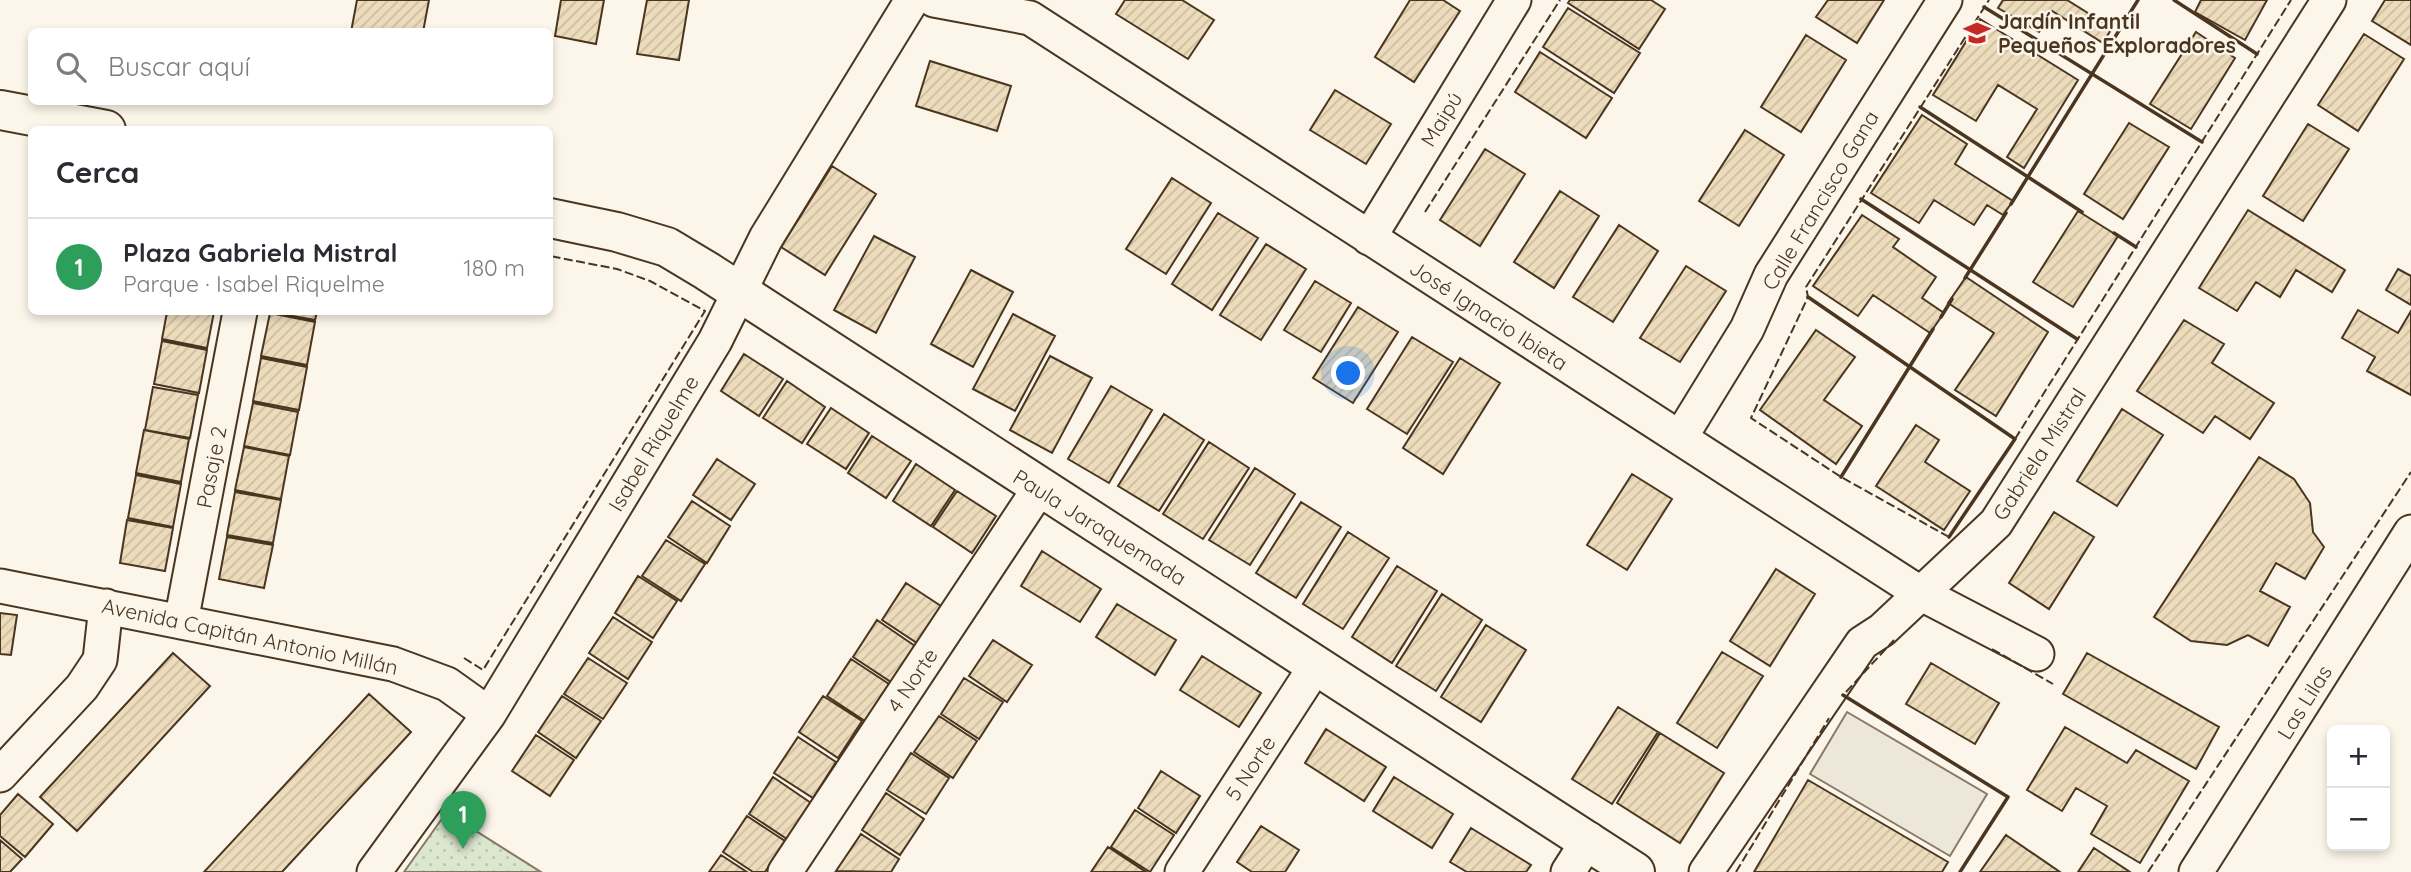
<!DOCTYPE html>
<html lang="es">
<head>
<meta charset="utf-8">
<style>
  :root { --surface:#fff; --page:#f2f2f3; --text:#2b2b33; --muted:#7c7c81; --line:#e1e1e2; --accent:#0f766e }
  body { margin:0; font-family:Quicksand,sans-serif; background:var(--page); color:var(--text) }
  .controls { position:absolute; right:21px; bottom:21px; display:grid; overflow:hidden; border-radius:10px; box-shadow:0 4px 10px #0003 }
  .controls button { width:63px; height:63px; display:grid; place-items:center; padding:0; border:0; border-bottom:2px solid var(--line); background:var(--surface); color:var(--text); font:35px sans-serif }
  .you { position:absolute; left:1349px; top:374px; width:24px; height:24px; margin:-18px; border:5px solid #fff; border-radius:50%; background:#1a73e8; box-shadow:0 0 0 10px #1a73e833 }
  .badge { display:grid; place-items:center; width:46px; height:46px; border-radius:50%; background:var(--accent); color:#fff; font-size:23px; font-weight:700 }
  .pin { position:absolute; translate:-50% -58px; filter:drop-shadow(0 2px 4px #0008) }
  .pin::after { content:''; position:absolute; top:37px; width:24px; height:21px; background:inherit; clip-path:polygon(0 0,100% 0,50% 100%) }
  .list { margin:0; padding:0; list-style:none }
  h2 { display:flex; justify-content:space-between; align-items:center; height:91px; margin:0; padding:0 28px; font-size:30px }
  h2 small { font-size:23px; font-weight:400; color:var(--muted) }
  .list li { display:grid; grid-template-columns:46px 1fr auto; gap:21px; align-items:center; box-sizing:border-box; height:98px; padding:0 28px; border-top:2px solid var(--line) }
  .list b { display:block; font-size:26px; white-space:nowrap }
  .list p { margin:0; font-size:23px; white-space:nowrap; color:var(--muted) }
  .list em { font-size:23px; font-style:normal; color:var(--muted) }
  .icon { flex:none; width:38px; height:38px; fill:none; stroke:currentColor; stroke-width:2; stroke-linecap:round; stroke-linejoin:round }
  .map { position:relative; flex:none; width:2411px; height:872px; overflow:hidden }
  .search { position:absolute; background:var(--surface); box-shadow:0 4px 10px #0003; left:28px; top:28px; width:525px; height:77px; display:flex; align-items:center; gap:18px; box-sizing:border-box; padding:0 24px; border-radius:10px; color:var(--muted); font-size:26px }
  .panel { position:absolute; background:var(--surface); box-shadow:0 4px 10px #0003; left:28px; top:126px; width:525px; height:189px; border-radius:10px }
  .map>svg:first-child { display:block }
</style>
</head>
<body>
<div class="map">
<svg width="2411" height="872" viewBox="0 0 2411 872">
  <defs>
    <pattern id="park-dots" width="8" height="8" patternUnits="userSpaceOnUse" patternTransform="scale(1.75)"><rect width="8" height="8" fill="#dce7d0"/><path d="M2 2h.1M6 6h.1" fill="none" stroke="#bec7b2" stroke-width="1.8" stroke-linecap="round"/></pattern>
    <pattern id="building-hatch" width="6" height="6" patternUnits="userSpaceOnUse" patternTransform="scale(1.75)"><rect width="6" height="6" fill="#ecdcbc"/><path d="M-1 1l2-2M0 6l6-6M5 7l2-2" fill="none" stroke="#ccbda1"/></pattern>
  </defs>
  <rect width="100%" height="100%" fill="#fbf6e9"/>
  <path fill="url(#park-dots)" stroke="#887966" stroke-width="2" d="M441 820 468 826 541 872H404Z"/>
  <path fill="#ede7d9" stroke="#887966" stroke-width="2" d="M1847 712 1987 794 1950 856 1810 774Z"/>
  <path fill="url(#building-hatch)" stroke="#4a3520" stroke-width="2" d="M357 0H429L423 32H351Z
    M561 0H604L596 44 555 36Z
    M647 0H689L679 60 637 54Z
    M1125 0H1182L1214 20 1188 59 1116 14Z
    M1410 0H1443L1460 11 1414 82 1375 57Z
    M1570 0H1651L1665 9 1639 49 1568 3Z
    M1828 0H1884L1857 43 1816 17Z
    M2003 0H2067L2112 28 2103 43 2052 11 2039 32 1998 8Z
    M2201 0H2267L2245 40 2195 12Z
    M2385 0H2411V45L2372 21Z
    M1568 8 1640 53 1614 93 1543 47Z
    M1980 19 2078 80 2024 168 2007 157 2037 109 1998 85 1976 121 1933 95Z
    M2196 32 2235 58 2191 129 2150 104Z
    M2364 34 2404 59 2358 131 2318 105Z
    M1806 35 1846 60 1801 132 1761 107Z
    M1540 52 1612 98 1586 138 1515 92Z
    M930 61 1011 86 997 131 916 106Z
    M1335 90 1391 124 1366 164 1310 130Z
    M1922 115 1967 144 1955 164 2013 201 2003 215 1987 205 1974 225 1934 200 1919 223 1871 193Z
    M2129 123 2169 147 2123 219 2084 194Z
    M2308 124 2349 149 2303 221 2263 196Z
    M1745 130 1784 155 1739 226 1699 201Z
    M1485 149 1525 174 1480 246 1440 220Z
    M832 166 876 194 825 275 781 247Z
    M1172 178 1211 203 1166 274 1126 249Z
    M1560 191 1599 216 1554 288 1514 262Z
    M2248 210 2345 270 2332 292 2296 270 2280 297 2256 282 2237 311 2199 288Z
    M2078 211 2118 236 2073 307 2033 282Z
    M1218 213 1258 238 1212 310 1172 284Z
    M1862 215 1899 239 1893 247 1936 277 1922 298 1944 313 1930 333 1873 295 1858 316 1813 286Z
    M1619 225 1658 251 1613 322 1573 297Z
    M874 236 915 257 876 333 834 310Z
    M1266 244 1306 269 1261 340 1220 315Z
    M1686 266 1726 291 1680 362 1640 338Z
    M2398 269 2411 276V305L2386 290Z
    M971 270 1013 292 973 367 931 344Z
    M1966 277 2048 332 1996 416 1955 390 1994 333 1948 303Z
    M1315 281 1351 303 1321 352 1284 330Z
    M1358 307 1398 332 1353 403 1313 378Z
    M2358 310 2398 333 2411 311V395L2367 371 2375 357 2342 338Z
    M167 312H214L207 348 162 339Z
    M270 312H317L315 320Z
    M270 313 315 322 307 365 261 356Z
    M1013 314 1055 336 1015 411 973 389Z
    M2184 320 2224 344 2212 363 2274 403 2250 439 2215 416 2203 433 2137 391Z
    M1816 330 1855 357 1824 400 1862 426 1836 464 1760 410Z
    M1412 337 1453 362 1407 434 1367 409Z
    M162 341 207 350 199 393 154 384Z
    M744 354 783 379 759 416 721 391Z
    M1050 356 1092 378 1052 453 1010 430Z
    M261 358 307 367 299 410 253 401Z
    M1460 358 1500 383 1443 474 1403 448Z
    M787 381 825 407 802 443 763 418Z
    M1111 386 1152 410 1109 483 1068 459Z
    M153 387 198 395 190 438 145 430Z
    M253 403 298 412 290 455 244 446Z
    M831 408 869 433 846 469 807 444Z
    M2122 409 2163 435 2117 506 2077 481Z
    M1164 414 1204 440 1159 511 1118 486Z
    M1916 425 1939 440 1925 462 1970 491 1944 530 1876 486Z
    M144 430 189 439 181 482 136 473Z
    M872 436 911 461 886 498 848 473Z
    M1209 442 1249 468 1203 539 1163 514Z
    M244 447 289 456 281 499 235 490Z
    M2259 457 2294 479 2310 503 2313 532 2324 547 2305 579 2276 563 2260 591 2290 607 2268 646 2248 635 2227 645 2191 641 2154 617Z
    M717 459 755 484 731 520 693 495Z
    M916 464 955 490 931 526 893 501Z
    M1255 468 1295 494 1250 565 1209 540Z
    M1632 474 1672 499 1627 570 1587 545Z
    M136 475 181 484 173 527 128 518Z
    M957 491 996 516 972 553 933 527Z
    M235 492 281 500 273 543 227 535Z
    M692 501 730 526 707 563 668 537Z
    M1301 502 1341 527 1296 598 1256 573Z
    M2054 512 2094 537 2049 609 2009 583Z
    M127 520 173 528 165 571 120 563Z
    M1348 532 1389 558 1343 629 1303 604Z
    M227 537 273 545 264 588 219 579Z
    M666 540 705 564 681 601 642 576Z
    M1042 551 1101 589 1080 622 1021 586Z
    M1397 566 1437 591 1392 663 1352 637Z
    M1776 569 1815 594 1770 666 1730 641Z
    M638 576 677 601 653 638 615 613Z
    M906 583 944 608 920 645 882 620Z
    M1442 594 1482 620 1436 691 1396 666Z
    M1117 604 1176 640 1155 675 1096 637Z
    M0 613 17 615 11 655 0 654Z
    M613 617 652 642 628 679 589 653Z
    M877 620 915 646 891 682 853 657Z
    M1486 625 1526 650 1481 722 1441 697Z
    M993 640 1032 665 1007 702 969 676Z
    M1722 652 1763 676 1717 748 1677 723Z
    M173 653 210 686 77 831 40 797Z
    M2087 653 2219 727 2196 769 2063 694Z
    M1202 656 1261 693 1239 727 1180 690Z
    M588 658 627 683 603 719 564 694Z
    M851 659 889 684 865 721 827 696Z
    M1931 663 1999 703 1975 744 1906 704Z
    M964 678 1003 702 979 739 941 714Z
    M369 694 411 732 282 872H204Z
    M562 696 601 721 576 758 538 732Z
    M823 696 862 721 838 758 799 732Z
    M1618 707 1658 732 1612 804 1572 779Z
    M939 716 977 741 953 778 914 752Z
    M2065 727 2127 763 2136 750 2189 781 2140 863 2091 834 2107 806 2076 788 2062 811 2027 790Z
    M1326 729 1386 767 1364 801 1305 763Z
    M1660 733 1724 773 1680 843 1617 803Z
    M536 735 574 760 550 796 512 771Z
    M798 737 836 762 813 798 774 773Z
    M911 753 949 778 926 814 887 790Z
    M1161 771 1200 796 1176 833 1138 808Z
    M773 777 811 803 787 839 749 814Z
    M1394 777 1453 814 1432 848 1373 811Z
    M1808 780 1948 862 1942 872H1754Z
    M886 793 924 819 900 855 862 830Z
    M18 794 53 824 25 857 0 836V815Z
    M1135 810 1174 835 1150 872 1111 847Z
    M747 816 785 841 765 872H753L723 852Z
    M1261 826 1299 850 1285 872H1252L1237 862Z
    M1471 828 1531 865 1526 872H1467L1450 862Z
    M861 834 899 859 891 872 836 871Z
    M2006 835 2060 872H1980Z
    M0 840 22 859 10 872H0Z
    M1108 847 1146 872H1091Z
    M2094 848 2130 872H2078Z
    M721 855 747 872H709Z"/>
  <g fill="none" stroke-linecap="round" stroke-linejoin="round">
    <g stroke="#4a3520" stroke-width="37">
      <path id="minor" d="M934 0 1030 18 1920 593 2037 654
        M1369 238 1514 0
        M1680 438 1747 329 1771 275 1945 0
        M0 586 393 664 447 684 489 714
        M181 622 240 312
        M0 775 82 687 100 660 106 606
        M374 872 489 714 715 341 766 238 912 0
        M785 872 1039 489
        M1182 872 1317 664
        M1568 872 1589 839
        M1706 872 1862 643 1882 630 1996 523 2329 0
        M2196 872 2411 532"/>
    </g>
    <g stroke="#4a3520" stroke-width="42">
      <path id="tertiary" d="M0 110 106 130
        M550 218 617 232 667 247 707 271 1635 872"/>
    </g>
    <use href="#minor" stroke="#fbf6e9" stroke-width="33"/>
    <use href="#tertiary" stroke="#fbf6e9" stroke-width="38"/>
    <path stroke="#4a3520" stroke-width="2" stroke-dasharray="9 3.5" stroke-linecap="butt" d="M1425 212 1560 0
      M2015 439 2291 0
      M1949 537 1841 477 1751 418 1808 297 1806 287 1989 0
      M1992 649 2053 684
      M464 658 483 670 705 311 650 281 617 269 550 256
      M1846 692 1894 640
      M1736 872 1829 718
      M2148 872 2411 472"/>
    <path stroke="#4a3520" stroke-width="3.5" d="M2174 0 2257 54
      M1984 7 2202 142
      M1920 107 2082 212
      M1861 199 2077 339
      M2011 204 2138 0
      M2114 233 2136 247
      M1965 278 2006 213
      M1808 297 2015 439 1949 537
      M1941 317 1952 299
      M1841 477 1933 329
      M1843 695 2008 797 1960 872"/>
  </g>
  <defs>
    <g id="school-bare" transform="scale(2.1)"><path d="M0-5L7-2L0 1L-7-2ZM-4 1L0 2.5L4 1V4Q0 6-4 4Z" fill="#c62828" stroke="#fbf6e9" stroke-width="2.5" paint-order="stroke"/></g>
  </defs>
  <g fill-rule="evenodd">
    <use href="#school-bare" x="1977" y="33"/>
  </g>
  <g text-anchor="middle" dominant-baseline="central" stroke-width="5" stroke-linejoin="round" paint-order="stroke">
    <g font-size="21" font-weight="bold" fill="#4a3520" stroke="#fbf6e9" text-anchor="start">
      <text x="1998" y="21">Jardín Infantil<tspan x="1998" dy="24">Pequeños Exploradores</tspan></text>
    </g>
    <g font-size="21" fill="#4a3520" stroke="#fbf6e9">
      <text transform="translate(1441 119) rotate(-59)">Maipú</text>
      <text transform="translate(1820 200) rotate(-59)">Calle Francisco Gana</text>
      <text transform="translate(1489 315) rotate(33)">José Ignacio Ibieta</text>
      <text transform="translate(653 443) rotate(-59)">Isabel Riquelme</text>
      <text transform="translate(2039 454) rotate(-57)">Gabriela Mistral</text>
      <text transform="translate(211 467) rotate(-79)">Pasaje 2</text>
      <text transform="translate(1100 527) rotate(32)">Paula Jaraquemada</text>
      <text transform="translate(250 636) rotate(12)">Avenida Capitán Antonio Millán</text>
      <text transform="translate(912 680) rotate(-56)">4 Norte</text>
      <text transform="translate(2304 702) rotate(-58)">Las Lilas</text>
      <text transform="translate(1250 768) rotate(-57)">5 Norte</text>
    </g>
  </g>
</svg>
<div class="controls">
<button>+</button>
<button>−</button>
</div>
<div class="you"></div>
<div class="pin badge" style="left:463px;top:849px;background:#2e9e5b">1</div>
<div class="search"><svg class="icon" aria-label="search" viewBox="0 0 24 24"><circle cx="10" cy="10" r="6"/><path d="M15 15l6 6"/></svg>Buscar aquí</div>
<section class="panel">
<h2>Cerca<small></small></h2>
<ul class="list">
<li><span class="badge" style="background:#2e9e5b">1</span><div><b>Plaza Gabriela Mistral</b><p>Parque · Isabel Riquelme</p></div><em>180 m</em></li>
</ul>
</section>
</div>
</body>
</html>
